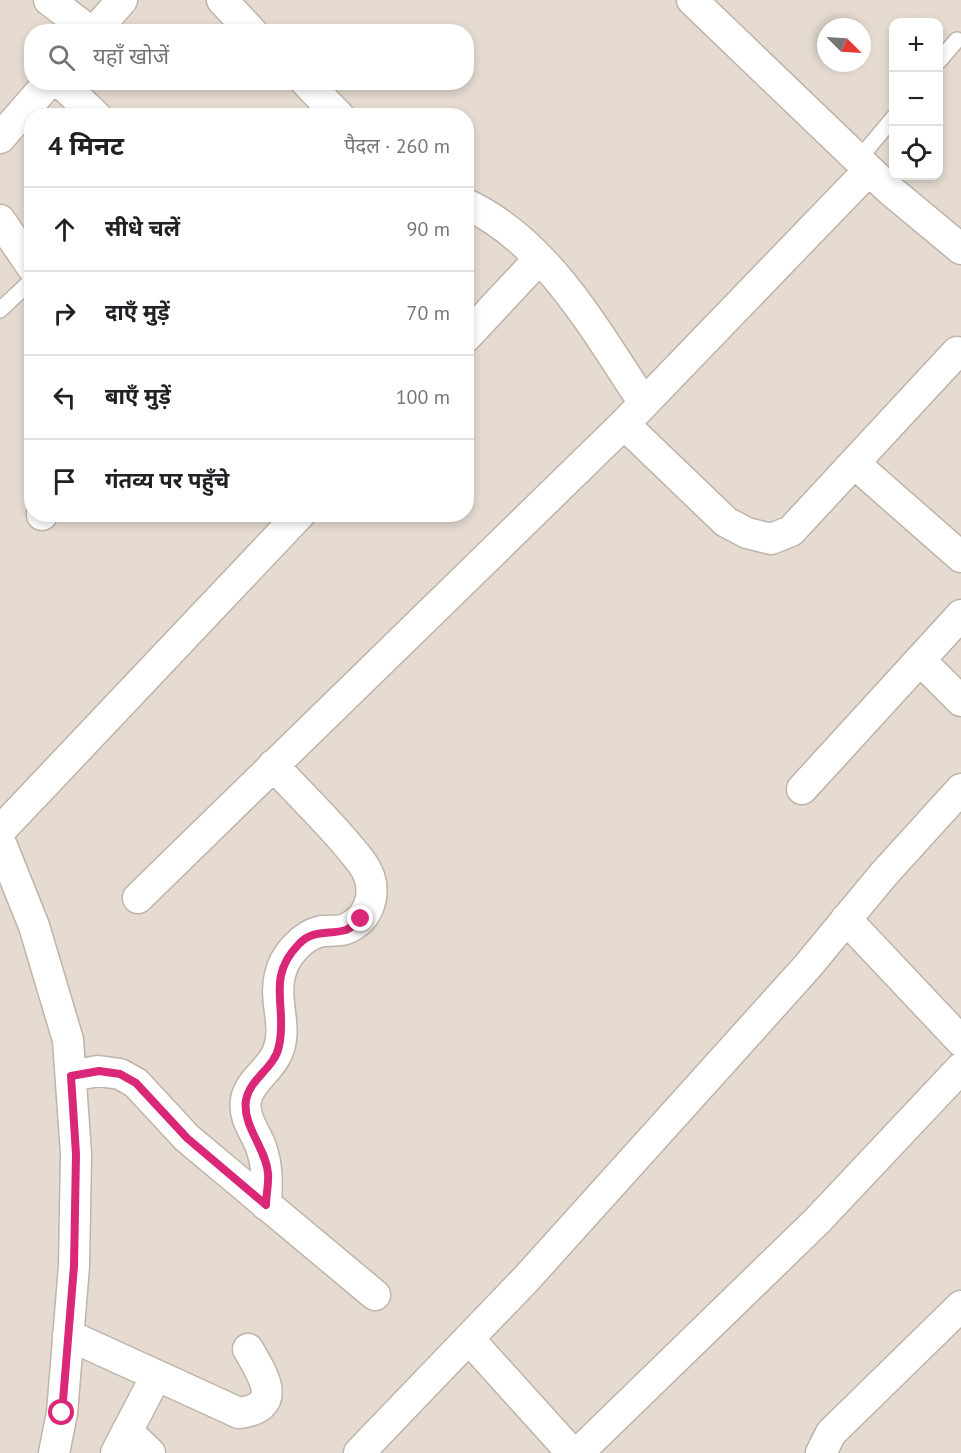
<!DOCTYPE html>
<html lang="hi">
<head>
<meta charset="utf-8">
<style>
  :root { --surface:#fff; --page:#f2f2f2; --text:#202124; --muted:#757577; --line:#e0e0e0 }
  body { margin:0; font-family:"PT Sans","Noto Sans Devanagari",sans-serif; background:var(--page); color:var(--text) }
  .controls { position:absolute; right:18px; top:18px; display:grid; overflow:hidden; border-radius:12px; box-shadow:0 3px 9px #0003 }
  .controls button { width:54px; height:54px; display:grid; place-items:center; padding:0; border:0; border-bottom:2px solid var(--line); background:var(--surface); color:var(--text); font:30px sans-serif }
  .compass { position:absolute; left:817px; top:18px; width:54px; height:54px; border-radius:50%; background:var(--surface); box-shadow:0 3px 9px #0003; rotate:114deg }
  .stop { position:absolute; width:18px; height:18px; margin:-14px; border:4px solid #db2777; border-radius:50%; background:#fff }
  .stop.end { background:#db2777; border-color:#fff; box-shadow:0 2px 6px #0008 }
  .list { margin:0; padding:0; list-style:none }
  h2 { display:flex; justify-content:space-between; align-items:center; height:78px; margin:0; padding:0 24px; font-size:26px }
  h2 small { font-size:20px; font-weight:400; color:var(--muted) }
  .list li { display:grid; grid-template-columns:39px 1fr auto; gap:18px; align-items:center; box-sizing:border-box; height:84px; padding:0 24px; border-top:2px solid var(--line) }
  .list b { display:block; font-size:22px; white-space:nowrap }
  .list em { font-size:20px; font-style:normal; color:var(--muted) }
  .icon { flex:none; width:33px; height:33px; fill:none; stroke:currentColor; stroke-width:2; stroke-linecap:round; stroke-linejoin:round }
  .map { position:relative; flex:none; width:961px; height:1453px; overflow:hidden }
  .search { position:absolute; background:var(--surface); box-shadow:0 3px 9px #0003; left:24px; top:24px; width:450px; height:66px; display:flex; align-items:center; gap:15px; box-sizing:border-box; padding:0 21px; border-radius:24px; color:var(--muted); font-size:22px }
  .panel { position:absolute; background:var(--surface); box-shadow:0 3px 9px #0003; left:24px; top:108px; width:450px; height:414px; border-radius:24px }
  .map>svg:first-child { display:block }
</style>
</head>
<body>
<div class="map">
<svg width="961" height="1453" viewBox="0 0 961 1453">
  <rect width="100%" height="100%" fill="#f1eae3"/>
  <path fill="#e5dbd1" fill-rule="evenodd" d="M0 0H961V1453H0ZM894 22H938V176H894ZM826 27H862V63H826ZM32 32H466V82H32ZM32 116H466V514H32Z"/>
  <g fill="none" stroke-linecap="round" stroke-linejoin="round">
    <g stroke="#c0b3a8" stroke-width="18">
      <path id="service" d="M938 62 957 40
        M858 160 894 117
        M0 310 32 280"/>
    </g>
    <g stroke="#c0b3a8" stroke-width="33">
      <path id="minor" d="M49 0 91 32
        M222 0 252 32
        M692 0 890 190 961 249
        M94 32 122 0
        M60 82 96 116
        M306 82 339 116
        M0 138 49 82
        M466 204C548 242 596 332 644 403
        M0 220 32 267
        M466 337 539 259
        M624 424 726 522 747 533 771 539 791 531 957 352
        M854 463 961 557
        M42 515V514
        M921 661 961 701
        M802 789 961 615
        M0 831 300 514
        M0 841 34 926 68 1040 76 1154 74 1266 62 1413 54 1453
        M138 898 624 424 869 170
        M846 919 961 1041
        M71 1076 98 1071 120 1074 136 1083 187 1138 375 1295
        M266 1205C267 1185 268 1167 261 1147 255 1131 243 1118 246 1100 249 1081 271 1070 278 1051 288 1026 273 1001 280 975 284 956 302 935 322 931 330 930 341 932 348 928 374 915 378 885 362 863 336 828 302 797 273 765
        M68 1335 239 1413C286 1407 262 1374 248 1349
        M469 1339 572 1453
        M127 1431 150 1453
        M116 1453 156 1376
        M359 1453 527 1278 807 967 883 875 961 789
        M578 1453 817 1221 961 1068
        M821 1453 831 1433 961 1306"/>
    </g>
    <use href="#service" stroke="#fff" stroke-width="15"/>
    <use href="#minor" stroke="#fff" stroke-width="30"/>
  </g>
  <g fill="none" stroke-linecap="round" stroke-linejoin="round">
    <path stroke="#db2777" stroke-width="8" d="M62 1413 74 1266 76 1154 71 1076 99 1071 120 1074 136 1083 187 1138 266 1205C266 1195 269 1183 268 1173 266 1148 242 1126 246 1100 250 1078 275 1068 279 1046 288 1007 265 978 299 944 313 929 329 935 346 930 351 928 356 923 361 919"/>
  </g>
</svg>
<div class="controls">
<button>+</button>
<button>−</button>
<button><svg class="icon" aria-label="locate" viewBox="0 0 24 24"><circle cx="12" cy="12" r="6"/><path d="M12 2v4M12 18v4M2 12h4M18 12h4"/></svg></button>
</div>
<svg class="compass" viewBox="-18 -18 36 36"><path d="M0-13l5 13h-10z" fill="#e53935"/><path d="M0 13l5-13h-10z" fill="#757577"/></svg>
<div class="stop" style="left:62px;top:1413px"></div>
<div class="stop end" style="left:361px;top:919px"></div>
<div class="search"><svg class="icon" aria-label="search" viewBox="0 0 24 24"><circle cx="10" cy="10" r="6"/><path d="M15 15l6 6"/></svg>यहाँ खोजें</div>
<section class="panel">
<h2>4 मिनट<small>पैदल · 260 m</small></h2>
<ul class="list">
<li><svg class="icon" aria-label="ahead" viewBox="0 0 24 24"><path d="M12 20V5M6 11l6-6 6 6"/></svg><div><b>सीधे चलें</b></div><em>90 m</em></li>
<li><svg class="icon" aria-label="right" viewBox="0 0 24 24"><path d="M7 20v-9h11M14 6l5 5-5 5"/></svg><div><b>दाएँ मुड़ें</b></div><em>70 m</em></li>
<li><svg class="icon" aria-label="left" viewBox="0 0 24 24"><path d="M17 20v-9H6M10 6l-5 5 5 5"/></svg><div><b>बाएँ मुड़ें</b></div><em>100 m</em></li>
<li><svg class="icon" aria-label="arrive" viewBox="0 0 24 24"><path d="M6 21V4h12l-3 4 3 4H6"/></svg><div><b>गंतव्य पर पहुँचे</b></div></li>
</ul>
</section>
</div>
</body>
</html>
